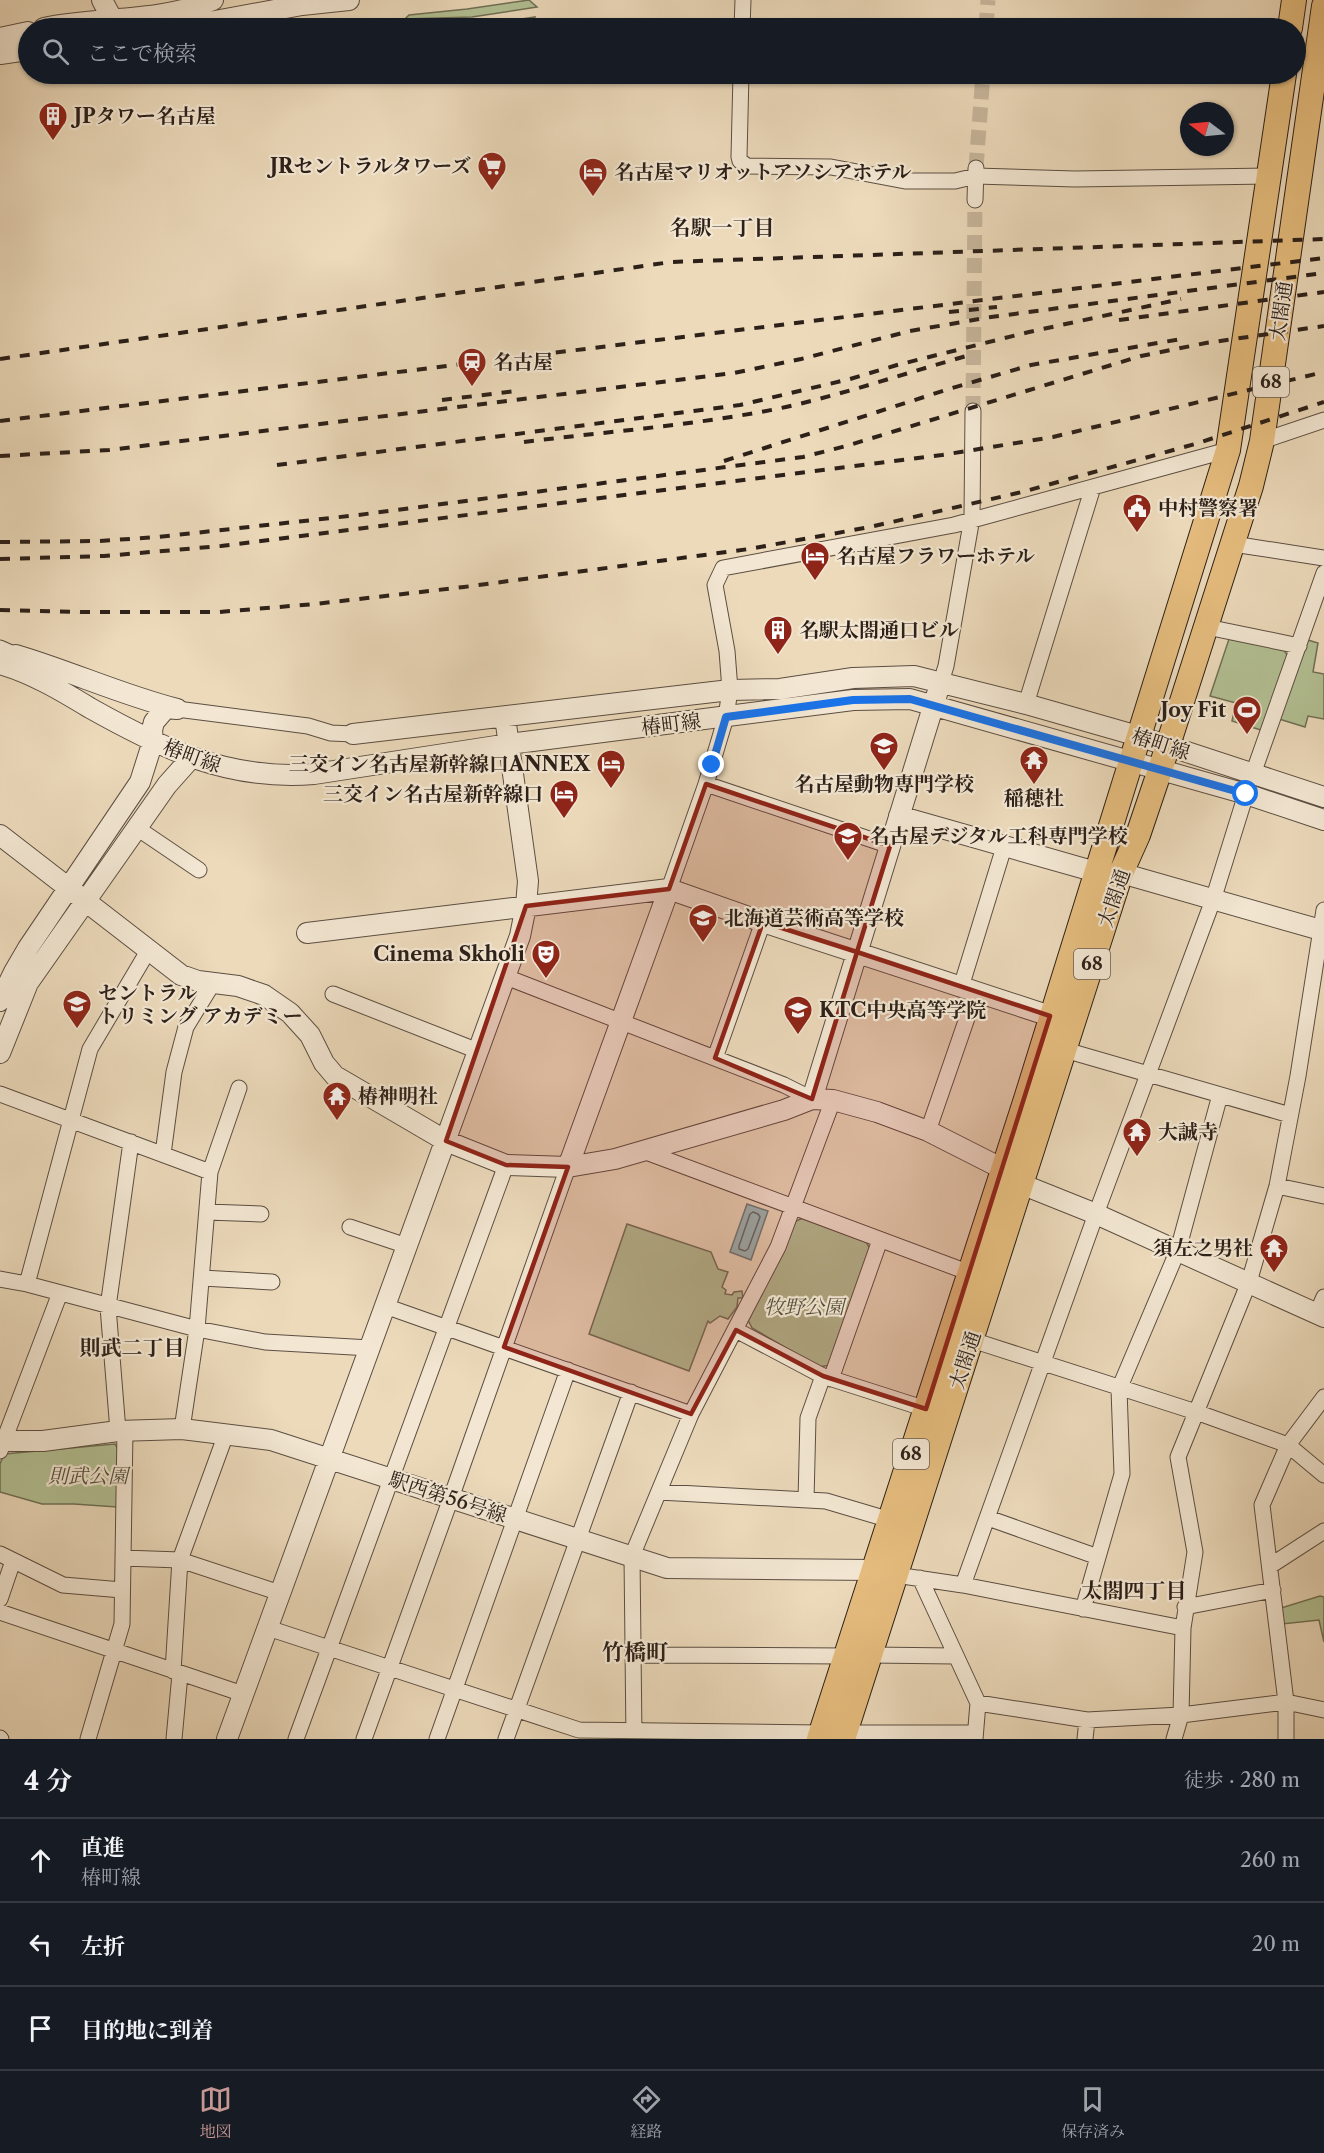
<!DOCTYPE html>
<html lang="ja">
<head>
<meta charset="utf-8">
<style>
  :root { --surface:#171b24; --page:#242831; --text:#f1f3f6; --muted:#9ea1a6; --line:#363941; --accent:#c59692 }
  body { margin:0; font-family:"Libre Caslon Text","Noto Serif JP",serif; background:var(--page); color:var(--text) }
  .compass { position:absolute; left:1180px; top:102px; width:54px; height:54px; border-radius:50%; background:var(--surface); box-shadow:0 2px 4px #0004; rotate:286deg }
  .stop { position:absolute; width:18px; height:18px; margin:-14px; border:4px solid #1a73e8; border-radius:50%; background:#fff }
  .stop.end { background:#1a73e8; border-color:#fff; box-shadow:0 2px 6px #0008 }
  .list { margin:0; padding:0; list-style:none }
  h2 { display:flex; justify-content:space-between; align-items:center; height:78px; margin:0; padding:0 24px; font-size:26px }
  h2 small { font-size:20px; font-weight:400; color:var(--muted) }
  .list li { display:grid; grid-template-columns:39px 1fr auto; gap:18px; align-items:center; box-sizing:border-box; height:84px; padding:0 24px; border-top:2px solid var(--line) }
  .list b { display:block; font-size:22px; white-space:nowrap }
  .list p { margin:0; font-size:20px; white-space:nowrap; color:var(--muted) }
  .list em { font-size:20px; font-style:normal; color:var(--muted) }
  .icon { flex:none; width:33px; height:33px; fill:none; stroke:currentColor; stroke-width:2; stroke-linecap:round; stroke-linejoin:round }
  .map { position:relative; flex:none; width:1324px; height:1739px; overflow:hidden }
  .search { position:absolute; background:var(--surface); box-shadow:0 2px 4px #0004; left:18px; right:18px; top:18px; height:66px; display:flex; align-items:center; gap:15px; box-sizing:border-box; padding:0 21px; border-radius:33px; color:var(--muted); font-size:22px }
  .sheet { height:330px; background:var(--surface) }
  nav { display:flex; justify-content:space-around; align-items:center; box-sizing:border-box; height:84px; border-top:2px solid var(--line); background:var(--surface); font-size:16px; color:var(--muted) }
  nav a { display:grid; justify-items:center; gap:3px }
  nav .on { color:var(--accent) }
  .map>svg:first-child { display:block }
</style>
</head>
<body>
<div class="map">
<svg width="1324" height="1739" viewBox="0 0 1324 1739">
  <rect width="100%" height="100%" fill="#ecdabb"/>
  <filter id="stains"><feTurbulence type="fractalNoise" baseFrequency=".00333" numOctaves="4"/><feColorMatrix values="0 0 0 0 .2 0 0 0 0 .09 0 0 0 0 .02 0 0 0 .5 -.17"/></filter>
  <radialGradient id="worn" r=".72"><stop offset=".6" stop-color="#630" stop-opacity="0"/><stop offset="1" stop-color="#630" stop-opacity=".3"/></radialGradient>
  <path fill="#b3c194" stroke="#707056" stroke-width="1.5" d="M529 0 537 7 472 17 405 19 409 15 467 9Z
    M535 17 533 23 509 28H406L473 26Z
    M1229 639 1284 650 1289 658 1264 731 1232 721 1236 703 1210 696Z
    M1308 640 1318 643 1313 672 1324 674V719L1308 716 1305 727 1279 719Z
    M805 1217 865 1240 870 1249 830 1365 819 1367 752 1328 748 1320 796 1221Z
    M627 1224 711 1252 718 1269 728 1272 722 1287 726 1290 725 1294 732 1295 734 1292 742 1291 743 1298H738L737 1307 728 1319 720 1316 710 1323 708 1321 689 1371 589 1334Z
    M115 1444 119 1450 117 1507 74 1504H42L0 1492V1464L4 1454Z
    M1320 1596 1324 1597V1642L1319 1620 1282 1624 1281 1608Z"/>
  <path fill="#9abab6" stroke="#6e7c77" stroke-width="1.5" d="M747 1204 768 1211 751 1260 730 1252Z"/>
  <g fill="none" stroke-linecap="round" stroke-linejoin="round">
    <path stroke="#636d68" stroke-width="1.5" d="M753 1212 758 1214 760 1217 748 1249 745 1251 739 1249V1246L750 1214Z"/>
    <path stroke="#c6b59b" stroke-width="15" stroke-dasharray="15 8" stroke-linecap="butt" d="M986 28 988 0
      M976 168 983 74
      M973 411 975 200"/>
    <g stroke="#5c4e42" stroke-width="17">
      <path id="minor" d="M742 28 743 0
        M741 74 739 157 740 161 747 166 831 167 905 181H955L976 176 1075 179 1268 176
        M975 200 976 168
        M1262 441 1324 420
        M1233 544 1324 558
        M1207 627 1299 646
        M0 648 16 655
        M941 682 946 666 972 518 973 411
        M1026 704 1093 487
        M177 709 308 726 331 733 353 734
        M1253 774 1324 573
        M706 784 890 846
        M137 828 199 870
        M669 889 706 784 726 717 730 690 727 651 715 585 723 568 954 525 1228 450
        M506 977 784 1085 812 1099
        M961 987 1004 847
        M333 994 478 1051
        M1065 1050 1290 1115
        M715 1058 763 922
        M0 1094 210 1172
        M928 1131 976 992
        M646 1152 970 1273
        M163 1154 174 1072 186 1027 213 983
        M1277 1186 1324 1196
        M207 1212 261 1214
        M350 1227 407 1246
        M202 1278 272 1282
        M0 1279 27 1284 197 1329 265 1342 370 1348
        M27 1284 90 1049 148 951
        M385 1306 691 1414
        M1317 1313 1324 1297
        M736 1330 823 1376 926 1409
        M972 1340 1196 1412 1288 1445 1324 1475
        M831 1379 880 1240
        M182 1429 197 1329 210 1172 239 1088
        M118 1431 108 1307 131 1142
        M0 1451 60 1293
        M659 1492 826 1501 890 1520
        M806 1500 808 1418 823 1376
        M988 1518 1098 1557
        M0 1554 63 1585 122 1590
        M123 1558 180 1560 280 1593
        M1270 1566 1324 1531
        M896 1575 963 1585 1183 1628
        M920 1578 978 1703 975 1739
        M963 1585 1096 1214 1213 900 1246 794
        M0 1599 13 1561
        M1185 1607 1273 1590
        M1083 1609 1122 1474 1119 1389 1178 1250 1220 1095
        M0 1612 243 1694
        M268 1628 579 1730 821 1733
        M634 1655 846 1656
        M870 1655 955 1656
        M173 1671 180 1560 226 1434
        M978 1703 1087 1720 1181 1715 1286 1702 1324 1710
        M845 1733H975
        M0 1738 1 1739
        M88 1739 122 1624 125 1430
        M174 1739 180 1674
        M296 1739 506 1165
        M364 1739 451 1498 568 1167
        M437 1739 568 1370
        M506 1739 631 1392
        M634 1739 632 1556 691 1414 778 1247 833 1100
        M1085 1739 1087 1720
        M1174 1739 1181 1715 1183 1628 1195 1552 1178 1457 1249 1282 1277 1186 1298 1076 1324 910
        M1286 1739V1702L1262 1505 1288 1445 1324 1397"/>
    </g>
    <g stroke="#5c4e42" stroke-width="22">
      <path id="tertiary" d="M102 0 117 28
        M44 28C100 16 159 23 213 0
        M177 28 302 5 349 0
        M0 38 28 32
        M0 54 28 50
        M16 655C70 671 122 695 177 709
        M0 664C32 673 62 691 90 708 163 749 228 781 314 774L509 744 853 700 910 699 1246 794 1324 820
        M353 734 730 690 780 689 853 678 914 676 1026 704 1138 736 1324 797
        M899 816 1096 872
        M0 835 181 975 198 981 238 986 264 995 290 1013 310 1035 324 1063 335 1076 446 1141 506 1165 568 1167 615 1159 784 1110 812 1099 833 1100 877 1112 928 1131 1003 1169 1021 1184 1096 1214 1324 1317
        M1121 873 1324 931
        M307 933 669 889 763 922 1050 1016
        M0 1001 14 972 28 948 140 782 153 741 152 730 154 722 166 708 177 709
        M0 1053 28 983 167 785 191 758
        M812 1099 937 694
        M568 1167 669 889
        M0 1441H43L118 1431 182 1429 271 1440 667 1568 874 1570 887 1573
        M227 1739 520 936 526 906 528 881 505 717"/>
    </g>
    <g stroke="#2c2019" stroke-width="26">
      <path id="primary" d="M1290 28 1294 0
        M819 1739 1026 1099 1228 450 1284 74
        M843 1739 1121 873 1138 835 1160 770 1251 486 1262 441 1324 6"/>
    </g>
    <use href="#minor" stroke="#f3e7d3" stroke-width="15"/>
    <use href="#tertiary" stroke="#f3e7d3" stroke-width="20"/>
    <use href="#primary" stroke="#e6bd7e" stroke-width="24"/>
    <path stroke="#2c2019" stroke-width="4" stroke-dasharray="10 10" stroke-linecap="butt" d="M949 312 997 307
      M1119 320 1324 292
      M0 359 671 262 1324 239
      M442 400 516 391
      M0 421 1324 258
      M524 442C611 431 700 425 786 407 848 393 909 372 970 355
      M0 456 109 450 734 373 801 359 910 331 991 317 1324 273
      M724 461 949 389 1031 365 1181 339
      M277 465 740 405 850 379 897 365 1029 332 1181 299
      M0 542 99 541 158 537 358 515 803 457 846 446 1141 356 1206 343 1324 326
      M0 559 104 556 221 546 942 455 1053 437 1324 372
      M0 610 81 612H219L315 604 464 587 749 549 870 527 1022 492 1195 444 1324 402"/>
  </g>
  <g fill="none" stroke-linecap="round" stroke-linejoin="round">
    <path stroke="#1a73e8" stroke-width="8" d="M712 765 726 717 853 700 910 699 1246 794"/>
  </g>
  <path fill="#8f2418" fill-opacity="0.2" stroke="#8f2418" stroke-width="4.5" stroke-linejoin="round" d="M706 784 890 846 857 952 763 922 715 1058 812 1099 857 952 1050 1016 926 1409 823 1376 736 1330 691 1414 504 1347 568 1167 506 1165 446 1141 526 906 669 889Z"/>
  <defs>
    <g id="building-pin" transform="scale(1.5)"><path d="M0 17L-7.5 6A9.5 9.5 0 1 1 7.5 6Z" fill="#8f2418" stroke="#f3e7d3"/><path d="M-4-6H4V6H1V3H-1V6H-4ZM-2.5-4.3h1.7v1.8h-1.7ZM.8-4.3h1.7v1.8H.8ZM-2.5-1h1.7V.8h-1.7ZM.8-1h1.7V.8H.8Z" fill="#fff"/></g>
    <g id="supermarket-pin" transform="scale(1.5)"><path d="M0 17L-7.5 6A9.5 9.5 0 1 1 7.5 6Z" fill="#8f2418" stroke="#f3e7d3"/><path d="M-6-5.5h2.5l.6 2H6L4.5 2H-2.5L-4.4-4H-6ZM-1.5 3.2a1.3 1.3 0 1 0 .1 0ZM3 3.2a1.3 1.3 0 1 0 .1 0Z" fill="#fff"/></g>
    <g id="hotel-pin" transform="scale(1.5)"><path d="M0 17L-7.5 6A9.5 9.5 0 1 1 7.5 6Z" fill="#8f2418" stroke="#f3e7d3"/><path d="M-6-4.5h1.5V1H6V5H4.5V3h-9V5H-6ZM-4 0a1.8 1.8 0 1 1 3.6 0ZM.5 0V-2.5h3Q6-2.5 6 0Z" fill="#fff"/></g>
    <g id="station-pin" transform="scale(1.5)"><path d="M0 17L-7.5 6A9.5 9.5 0 1 1 7.5 6Z" fill="#8f2418" stroke="#f3e7d3"/><path d="M-3-6H3Q5-6 5-4V2Q5 4 3 4L4.5 6H3L1.5 4h-3L-3 6H-4.5L-3 4Q-5 4-5 2V-4Q-5-6-3-6ZM-3.5-4v3h7v-3ZM-3.5 1v1.5H-2V1ZM2 1v1.5H3.5V1Z" fill="#fff"/></g>
    <g id="civic-pin" transform="scale(1.5)"><path d="M0 17L-7.5 6A9.5 9.5 0 1 1 7.5 6Z" fill="#8f2418" stroke="#f3e7d3"/><path d="M-.6-6.5H3V-4.5H.6V-3L4-1V1h2V6H-6V1h2V-1L-.6-3ZM-1.2 2.5V6h2.4V2.5Z" fill="#fff"/></g>
    <g id="stadium-pin" transform="scale(1.5)"><path d="M0 17L-7.5 6A9.5 9.5 0 1 1 7.5 6Z" fill="#8f2418" stroke="#f3e7d3"/><path d="M0-5a6.5 5 0 1 0 0 10a6.5 5 0 1 0 0-10ZM-3.5-1.8h7v3.6h-7Z" fill="#fff"/></g>
    <g id="university-pin" transform="scale(1.5)"><path d="M0 17L-7.5 6A9.5 9.5 0 1 1 7.5 6Z" fill="#8f2418" stroke="#f3e7d3"/><path d="M0-5L7-2L0 1L-7-2ZM-4 1L0 2.5L4 1V4Q0 6-4 4Z" fill="#fff"/></g>
    <g id="temple-pin" transform="scale(1.5)"><path d="M0 17L-7.5 6A9.5 9.5 0 1 1 7.5 6Z" fill="#8f2418" stroke="#f3e7d3"/><path d="M0-6L5-2H3V0L6.5 2.5H4V6H1.5V3h-3V6H-4V2.5H-6.5L-3 0V-2H-5Z" fill="#fff"/></g>
    <g id="theatre-pin" transform="scale(1.5)"><path d="M0 17L-7.5 6A9.5 9.5 0 1 1 7.5 6Z" fill="#8f2418" stroke="#f3e7d3"/><path d="M-5-5.5Q0-4 5-5.5V0Q5 5 0 6Q-5 5-5 0ZM-3.3-2.5H-1v1.5H-3.3ZM1-2.5H3.3v1.5H1ZM-2.8 1Q0 5.5 2.8 1Z" fill="#fff"/></g>
  </defs>
  <g fill-rule="evenodd">
    <use href="#building-pin" x="53" y="116"/>
    <use href="#supermarket-pin" x="492" y="166"/>
    <use href="#hotel-pin" x="593" y="172"/>
    <use href="#station-pin" x="472" y="362"/>
    <use href="#civic-pin" x="1137" y="508"/>
    <use href="#hotel-pin" x="815" y="556"/>
    <use href="#building-pin" x="778" y="630"/>
    <use href="#stadium-pin" x="1247" y="710"/>
    <use href="#university-pin" x="884" y="746"/>
    <use href="#temple-pin" x="1034" y="760"/>
    <use href="#hotel-pin" x="611" y="764"/>
    <use href="#hotel-pin" x="564" y="794"/>
    <use href="#university-pin" x="848" y="836"/>
    <use href="#university-pin" x="703" y="918"/>
    <use href="#theatre-pin" x="546" y="954"/>
    <use href="#university-pin" x="77" y="1004"/>
    <use href="#university-pin" x="798" y="1010"/>
    <use href="#temple-pin" x="337" y="1096"/>
    <use href="#temple-pin" x="1137" y="1132"/>
    <use href="#temple-pin" x="1274" y="1248"/>
  </g>
  <g text-anchor="middle" dominant-baseline="central" stroke-width="4.5" stroke-linejoin="round" paint-order="stroke">
    <g fill="#f3e7d3" stroke="#685c51" stroke-width="1.5">
      <rect x="1253" y="367" width="36" height="30" rx="4.5"/>
      <rect x="1074" y="949" width="36" height="30" rx="4.5"/>
      <rect x="893" y="1439" width="36" height="30" rx="4.5"/>
    </g>
    <g font-size="18" font-weight="bold" fill="#2c2019">
      <text x="1271" y="382">68</text>
      <text x="1092" y="964">68</text>
      <text x="911" y="1454">68</text>
    </g>
    <g font-size="20" font-weight="bold" fill="#2c2019" stroke="#f3e7d3" text-anchor="start">
      <text x="74" y="116">JPタワー名古屋</text>
      <text x="471" y="166" text-anchor="end">JRセントラルタワーズ</text>
      <text x="614" y="172">名古屋マリオットアソシアホテル</text>
      <text x="493" y="362">名古屋</text>
      <text x="1158" y="508">中村警察署</text>
      <text x="836" y="556">名古屋フラワーホテル</text>
      <text x="799" y="630">名駅太閤通口ビル</text>
      <text x="1226" y="710" text-anchor="end">Joy Fit</text>
      <text x="590" y="764" text-anchor="end">三交イン名古屋新幹線口ANNEX</text>
      <text x="884" y="784" text-anchor="middle">名古屋動物専門学校</text>
      <text x="543" y="794" text-anchor="end">三交イン名古屋新幹線口</text>
      <text x="1034" y="798" text-anchor="middle">稲穂社</text>
      <text x="869" y="836">名古屋デジタル工科専門学校</text>
      <text x="724" y="918">北海道芸術高等学校</text>
      <text x="525" y="954" text-anchor="end">Cinema Skholi</text>
      <text x="98" y="993">セントラル<tspan x="98" dy="23">トリミング アカデミー</tspan></text>
      <text x="819" y="1010">KTC中央高等学院</text>
      <text x="358" y="1096">椿神明社</text>
      <text x="1158" y="1132">大誠寺</text>
      <text x="1253" y="1248" text-anchor="end">須左之男社</text>
    </g>
    <g font-size="20" fill="#2c2019" stroke="#f3e7d3">
      <text transform="translate(1281 311) rotate(-82)">太閤通</text>
      <text transform="translate(671 724) rotate(-7)">椿町線</text>
      <text transform="translate(1161 744) rotate(18)">椿町線</text>
      <text transform="translate(192 756) rotate(20)">椿町線</text>
      <text transform="translate(1114 898) rotate(-71)">太閤通</text>
      <text transform="translate(965 1360) rotate(-72)">太閤通</text>
      <text transform="translate(448 1497) rotate(18)">駅西第56号線</text>
    </g>
    <g font-size="20" font-style="italic" fill="#54503e" stroke="#f3e7d3">
      <text x="804" y="1307">牧野公園</text>
      <text x="88" y="1476">則武公園</text>
    </g>
    <g font-size="21" font-weight="bold" fill="#2c2019" stroke="#f3e7d3">
      <text x="722" y="227">名駅一丁目</text>
      <text x="132" y="1347">則武二丁目</text>
      <text x="1134" y="1590">太閤四丁目</text>
    </g>
    <g font-size="22" font-weight="bold" fill="#2c2019" stroke="#f3e7d3">
      <text x="635" y="1652">竹橋町</text>
    </g>
  </g>
  <rect width="100%" height="100%" filter="url(#stains)"/>
  <rect width="100%" height="100%" fill="url(#worn)"/>
</svg>
<svg class="compass" viewBox="-18 -18 36 36"><path d="M0-13l5 13h-10z" fill="#e53935"/><path d="M0 13l5-13h-10z" fill="#9ea1a6"/></svg>
<div class="stop" style="left:1246px;top:794px"></div>
<div class="stop end" style="left:712px;top:765px"></div>
<div class="search"><svg class="icon" aria-label="search" viewBox="0 0 24 24"><circle cx="10" cy="10" r="6"/><path d="M15 15l6 6"/></svg>ここで検索</div>
</div>
<section class="sheet">
<h2>4 分<small>徒歩 · 280 m</small></h2>
<ul class="list">
<li><svg class="icon" aria-label="ahead" viewBox="0 0 24 24"><path d="M12 20V5M6 11l6-6 6 6"/></svg><div><b>直進</b><p>椿町線</p></div><em>260 m</em></li>
<li><svg class="icon" aria-label="left" viewBox="0 0 24 24"><path d="M17 20v-9H6M10 6l-5 5 5 5"/></svg><div><b>左折</b></div><em>20 m</em></li>
<li><svg class="icon" aria-label="arrive" viewBox="0 0 24 24"><path d="M6 21V4h12l-3 4 3 4H6"/></svg><div><b>目的地に到着</b></div></li>
</ul>
</section>
<nav>
<a class="on"><svg class="icon" aria-label="map" viewBox="0 0 24 24"><path d="M3 6l6-2 6 2 6-2v14l-6 2-6-2-6 2zM9 4v14M15 6v14"/></svg>地図</a>
<a><svg class="icon" aria-label="directions" viewBox="0 0 24 24"><path d="M12 3l9 9-9 9-9-9zM9 14v-3h6M13 9l2 2-2 2"/></svg>経路</a>
<a><svg class="icon" aria-label="saved" viewBox="0 0 24 24"><path d="M7 4h10v16l-5-4-5 4z"/></svg>保存済み</a>
</nav>
</body>
</html>
